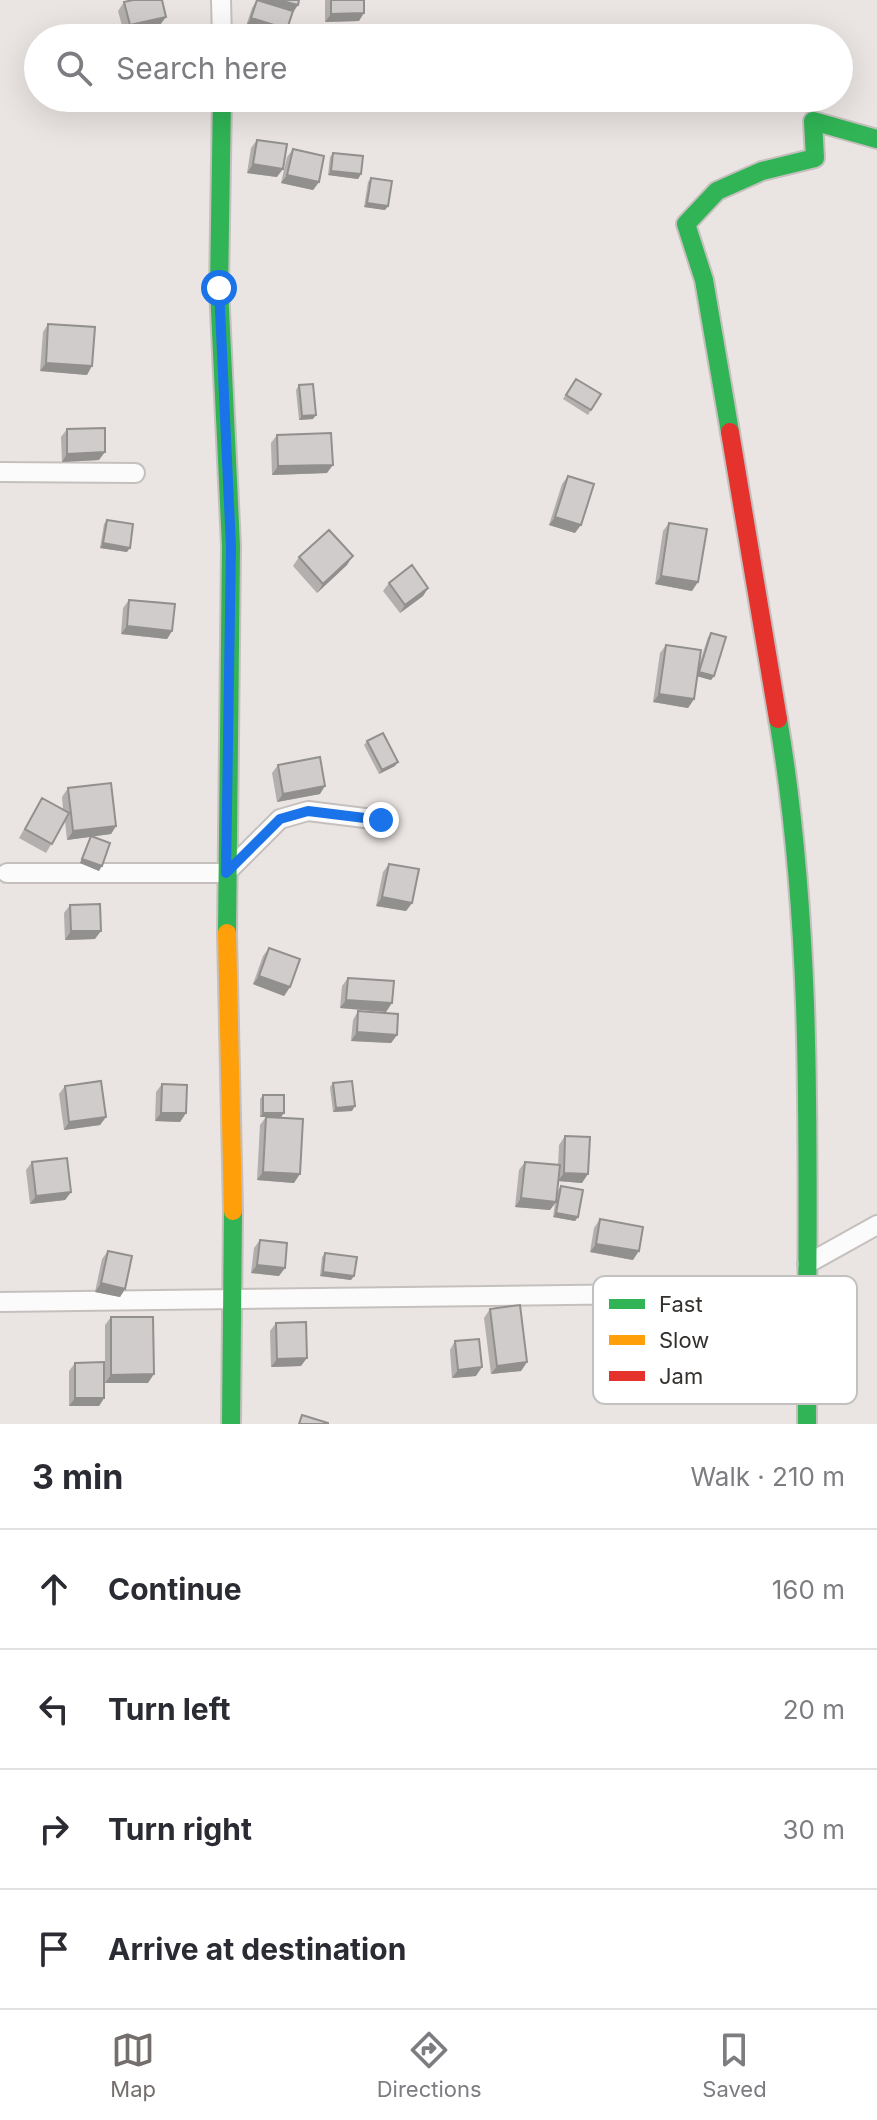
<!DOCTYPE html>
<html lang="en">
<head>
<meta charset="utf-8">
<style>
  :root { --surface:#fff; --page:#f7f7f7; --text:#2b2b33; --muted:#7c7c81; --line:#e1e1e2; --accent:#746f6d }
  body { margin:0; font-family:Inter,sans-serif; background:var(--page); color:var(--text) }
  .stop { position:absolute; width:24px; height:24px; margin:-18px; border:6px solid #1a73e8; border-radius:50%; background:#fff }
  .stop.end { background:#1a73e8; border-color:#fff; box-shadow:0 2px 8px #0008 }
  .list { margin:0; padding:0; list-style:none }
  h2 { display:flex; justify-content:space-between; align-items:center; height:104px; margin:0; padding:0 32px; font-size:34px }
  h2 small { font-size:26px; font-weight:400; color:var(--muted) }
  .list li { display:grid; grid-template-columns:52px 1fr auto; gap:24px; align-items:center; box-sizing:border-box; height:120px; padding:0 32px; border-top:2px solid var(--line) }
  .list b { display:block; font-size:30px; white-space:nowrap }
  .list em { font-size:26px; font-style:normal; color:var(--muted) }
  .icon { flex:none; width:44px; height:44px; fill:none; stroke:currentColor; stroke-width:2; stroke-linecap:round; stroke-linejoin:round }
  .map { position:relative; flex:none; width:877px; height:1424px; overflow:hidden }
  .search { position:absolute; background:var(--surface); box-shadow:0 8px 32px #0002; left:24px; right:24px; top:24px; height:88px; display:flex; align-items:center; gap:20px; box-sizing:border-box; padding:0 28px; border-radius:44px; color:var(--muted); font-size:30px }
  .sheet { height:584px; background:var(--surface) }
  nav { display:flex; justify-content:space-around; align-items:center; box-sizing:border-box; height:112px; border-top:2px solid var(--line); background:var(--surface); font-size:22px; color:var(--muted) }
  nav a { display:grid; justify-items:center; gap:4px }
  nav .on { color:var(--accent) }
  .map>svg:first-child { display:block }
</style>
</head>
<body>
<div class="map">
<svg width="877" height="1424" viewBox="0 0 877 1424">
  <rect width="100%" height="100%" fill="#eae4e2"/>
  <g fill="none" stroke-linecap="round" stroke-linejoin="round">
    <g stroke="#c5c0be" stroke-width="22">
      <path id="street" d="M221 0 222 38
        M0 472 135 473
        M7 873H226L280 819 308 811 381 820
        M807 1264 877 1225
        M0 1302 807 1292"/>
    </g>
    <g stroke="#c5c0be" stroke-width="22">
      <path id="fast" d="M222 98 219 288 231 546 227 933
        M730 432 704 280 686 224 717 191 762 171 815 158 813 121 877 139
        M778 719C817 946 806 1194 807 1424
        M231 1424 233 1211"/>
    </g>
    <g stroke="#c5c0be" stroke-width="22">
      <path id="slow" d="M227 933 233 1211"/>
    </g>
    <g stroke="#c5c0be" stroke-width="22">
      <path id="jam" d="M730 432 778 719"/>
    </g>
    <use href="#street" stroke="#fcfbfb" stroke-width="18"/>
    <use href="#fast" stroke="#30b455" stroke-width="18"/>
    <use href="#slow" stroke="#ff9f0a" stroke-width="18"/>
    <use href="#jam" stroke="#e5322d" stroke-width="18"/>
  </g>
  <path fill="#b3afaf" d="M257 0H299L292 14 287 29 282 38 246 26 252 8Z
    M325 0H364L359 21 325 22Z
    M124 2 160 25 124 33 118 11Z
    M257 140 277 177 247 173 251 148Z
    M293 149 319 182 313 190 281 183 287 157Z
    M333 153 361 174 358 179 328 175 330 157Z
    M371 178 388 206 385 210 364 207 368 182Z
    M48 324 87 375 40 371 43 332Z
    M576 379 591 410 588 415 563 399Z
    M299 385 313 419 299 420 296 390Z
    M67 429 99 460 62 462 61 437Z
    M277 435 327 473 272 475 271 443Z
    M568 476 575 533 549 525 562 484Z
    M107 520 127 552 100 548 104 524Z
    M669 523 692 591 655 584 663 531Z
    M299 557 347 565 317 593 293 566Z
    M389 583 428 588 423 596 400 613 383 591Z
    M129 600 172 631 167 639 121 634 123 608Z
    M711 633 714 676 711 680 697 676 694 699 688 708 653 702 660 653 666 645 698 668 708 637Z
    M367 741 395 766 379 774 364 745Z
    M278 765 320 794 277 802 272 773Z
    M68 788 116 826 111 834 94 836 99 871 80 863 90 837 67 840 65 821 46 853 19 838 42 798 63 810 62 797Z
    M389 864 412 903 406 911 376 906 383 872Z
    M70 905 95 939 65 940 64 913Z
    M269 948 290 987 284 996 253 984 263 956Z
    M348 978 386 1012 340 1008 342 986Z
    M358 1011 397 1035 391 1043 351 1041 353 1020Z
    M333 1083 352 1111 333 1112 330 1087Z
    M162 1084 186 1113 180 1122 155 1121 156 1092Z
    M65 1086 106 1117 100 1125 64 1130 59 1094Z
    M263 1095 284 1113 281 1117 294 1183 257 1180 260 1125 266 1117H260V1099Z
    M565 1136 582 1183 558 1181 556 1198 558 1190 561 1186 578 1217 575 1221 553 1217 555 1203 550 1210 515 1207 519 1170 525 1162 558 1165 559 1145Z
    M32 1162 71 1192 65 1200 30 1204 26 1170Z
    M600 1219 633 1260 590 1252 594 1228Z
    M260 1240 279 1276 251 1273 254 1248Z
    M108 1251 125 1289 120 1297 95 1292 102 1259Z
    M325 1253 354 1276 351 1280 320 1276 322 1257Z
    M490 1309 527 1362 521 1371 491 1374 484 1318Z
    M111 1317 148 1383H105V1325Z
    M276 1323 301 1366 271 1367 270 1331Z
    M455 1341 476 1376 452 1378 450 1350Z
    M75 1363 104 1398 99 1406H69V1371Z"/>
  <path fill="#928f8f" d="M258 0H278L298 5 292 14Z
    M364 13 359 21 325 22 331 14Z
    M166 17 160 25 124 33 130 25Z
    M251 18 287 29 282 38 246 26Z
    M253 164 283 169 277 177 247 173Z
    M331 171 361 174 358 179 328 175Z
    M287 175 319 182 313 190 281 183Z
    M367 203 388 206 385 210 364 207Z
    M46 363 92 366 87 375 40 371Z
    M316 415 313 419 299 420 302 416Z
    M105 452 99 460 62 462 67 454Z
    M333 465 327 473 272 475 278 466Z
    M555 517 581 525 575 533 549 525Z
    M103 543 130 548 127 552 100 548Z
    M353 556 347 565 317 593 323 584Z
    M661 576 698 582 692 591 655 584Z
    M428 588 423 596 400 613 405 605Z
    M127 626 172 631 167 639 121 634Z
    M699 672 714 676 711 680 696 676Z
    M659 694 694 699 688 708 653 702Z
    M398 762 395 766 379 774 382 770Z
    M325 786 320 794 277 802 283 794Z
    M116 826 111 834 67 840 73 831Z
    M82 859 102 866 99 871 80 863Z
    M382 897 412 903 406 911 376 906Z
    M71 931H101L95 939 65 940Z
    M259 976 290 987 284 996 253 984Z
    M346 1000 392 1003 386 1012 340 1008Z
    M357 1032 397 1035 391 1043 351 1041Z
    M355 1106 352 1111 333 1112 336 1108Z
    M161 1113H186L180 1122 155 1121Z
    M263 1113H284L281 1117H260Z
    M106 1117 100 1125 64 1130 69 1122Z
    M263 1172 300 1174 294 1183 257 1180Z
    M564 1173 588 1174 582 1183 558 1181Z
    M71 1192 65 1200 30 1204 36 1196Z
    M521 1198 556 1202 550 1210 515 1207Z
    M556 1213 578 1217 575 1221 553 1217Z
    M596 1244 639 1251 633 1260 590 1252Z
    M257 1265 285 1268 279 1276 251 1273Z
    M323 1272 354 1276 351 1280 320 1276Z
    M101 1283 125 1289 120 1297 95 1292Z
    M307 1358 301 1366 271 1367 277 1359Z
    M527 1362 521 1371 491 1374 497 1366Z
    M482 1367 476 1376 452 1378 458 1370Z
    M154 1374 148 1383H105L111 1375Z
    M75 1398H104L99 1406H69Z"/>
  <path fill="#d0cccc" stroke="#928f8f" stroke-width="2" d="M133 0H162L166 17 130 25 124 2Z
    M257 0 293 11 287 29 251 18Z
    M278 0H299L298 5Z
    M331 0H364V13L331 14Z
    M257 140 287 144 283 169 253 164Z
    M293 149 324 156 319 182 287 175Z
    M333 153 363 156 361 174 331 171Z
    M371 178 392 181 388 206 367 203Z
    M48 324 95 327 92 366 46 363Z
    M576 379 601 394 591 410 566 395Z
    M313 384 316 415 302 416 299 385Z
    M105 428V452L67 454V429Z
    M331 433 333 465 278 466 277 435Z
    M568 476 594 484 581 525 555 517Z
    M107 520 133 524 130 548 103 543Z
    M669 523 707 529 698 582 661 576Z
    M329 530 353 556 323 584 299 557Z
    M412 565 428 588 405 605 389 583Z
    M129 600 175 604 172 631 127 626Z
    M711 633 726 637 714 676 699 672Z
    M666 645 701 650 694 699 659 694Z
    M383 733 398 762 382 770 367 741Z
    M320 757 325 786 283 794 278 765Z
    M111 783 116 826 73 831 68 788Z
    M42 798 69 813 52 844 25 829Z
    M91 836 110 843 102 866 82 859Z
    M389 864 419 869 412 903 382 897Z
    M100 904 101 931H71L70 905Z
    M269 948 300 959 290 987 259 976Z
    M348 978 394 981 392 1003 346 1000Z
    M358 1011 398 1014 397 1035 357 1032Z
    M101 1081 106 1117 69 1122 65 1086Z
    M352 1081 355 1106 336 1108 333 1083Z
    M162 1084 187 1085 186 1113H161Z
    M263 1095H284V1113H263Z
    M266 1117 303 1119 300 1174 263 1172Z
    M565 1136 590 1137 588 1174 564 1173Z
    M67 1158 71 1192 36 1196 32 1162Z
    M525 1162 560 1165 556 1202 521 1198Z
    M561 1186 583 1190 578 1217 556 1213Z
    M600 1219 643 1227 639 1251 596 1244Z
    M260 1240 287 1243 285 1268 257 1265Z
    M108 1251 132 1256 125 1289 101 1283Z
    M325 1253 357 1257 354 1276 323 1272Z
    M520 1305 527 1362 497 1366 490 1309Z
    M111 1317H153L154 1374 111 1375Z
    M306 1322 307 1358 277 1359 276 1323Z
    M479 1339 482 1367 458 1370 455 1341Z
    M104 1362V1398H75V1363Z
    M302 1415 328 1423V1424H299Z"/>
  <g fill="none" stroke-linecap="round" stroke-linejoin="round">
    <path stroke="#1a73e8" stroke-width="10" d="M219 288 231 546 226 873 280 819 308 811 381 820"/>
  </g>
  <rect x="593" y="1276" width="264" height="128" rx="12" fill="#fff" stroke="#c2c1c0" stroke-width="2"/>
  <rect x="609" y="1299" width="36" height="10" fill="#30b455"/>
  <rect x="609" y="1335" width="36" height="10" fill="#ff9f0a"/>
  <rect x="609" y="1371" width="36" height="10" fill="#e5322d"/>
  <g font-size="22" fill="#34302e">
    <text x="659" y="1312">Fast</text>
    <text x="659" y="1348">Slow</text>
    <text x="659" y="1384">Jam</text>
  </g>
</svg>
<div class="stop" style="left:219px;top:288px"></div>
<div class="stop end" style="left:381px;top:820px"></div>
<div class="search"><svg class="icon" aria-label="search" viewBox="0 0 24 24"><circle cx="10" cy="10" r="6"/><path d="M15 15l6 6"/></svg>Search here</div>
</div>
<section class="sheet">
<h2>3 min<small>Walk · 210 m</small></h2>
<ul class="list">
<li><svg class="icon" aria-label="ahead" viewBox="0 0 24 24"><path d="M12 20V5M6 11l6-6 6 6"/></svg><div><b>Continue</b></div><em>160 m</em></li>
<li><svg class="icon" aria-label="left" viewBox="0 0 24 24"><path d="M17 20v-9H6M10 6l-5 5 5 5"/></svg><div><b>Turn left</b></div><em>20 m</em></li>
<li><svg class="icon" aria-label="right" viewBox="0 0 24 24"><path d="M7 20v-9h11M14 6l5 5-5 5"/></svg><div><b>Turn right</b></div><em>30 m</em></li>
<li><svg class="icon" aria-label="arrive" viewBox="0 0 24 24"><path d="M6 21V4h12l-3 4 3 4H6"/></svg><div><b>Arrive at destination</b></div></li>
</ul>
</section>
<nav>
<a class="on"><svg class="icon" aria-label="map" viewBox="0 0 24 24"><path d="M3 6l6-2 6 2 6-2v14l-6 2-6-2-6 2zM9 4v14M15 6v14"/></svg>Map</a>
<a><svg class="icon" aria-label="directions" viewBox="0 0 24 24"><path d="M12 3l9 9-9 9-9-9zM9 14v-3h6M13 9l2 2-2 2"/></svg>Directions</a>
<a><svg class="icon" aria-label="saved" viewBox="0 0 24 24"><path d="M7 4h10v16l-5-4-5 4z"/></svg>Saved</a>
</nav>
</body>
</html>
